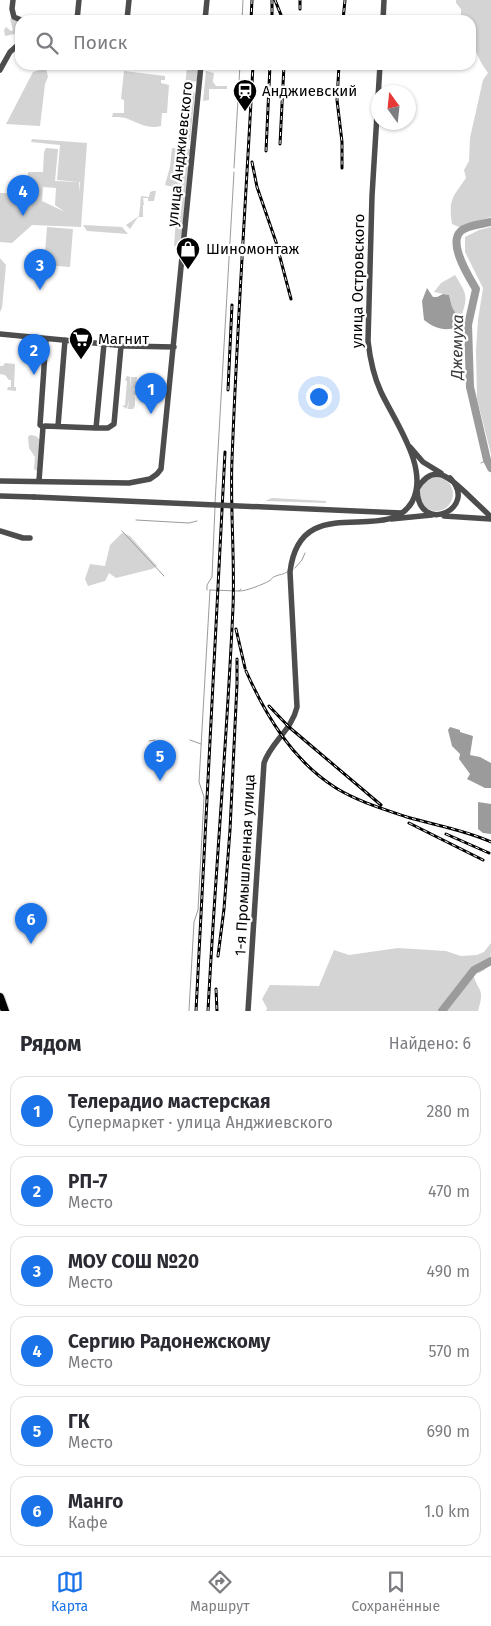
<!DOCTYPE html>
<html lang="ru">
<head>
<meta charset="utf-8">
<style>
  :root { --surface:#fff; --page:#f7f7f7; --text:#2b2b33; --muted:#7c7c81; --line:#e1e1e2; --accent:#1a73e8 }
  body { margin:0; font-family:"Fira Sans",sans-serif; background:var(--page); color:var(--text) }
  .compass { position:absolute; left:371px; top:85px; width:45px; height:45px; border-radius:50%; background:var(--surface); box-shadow:0 1px 4px #0004; rotate:345deg }
  .you { position:absolute; left:318px; top:396px; width:18px; height:18px; margin:-12px; border:4px solid #fff; border-radius:50%; background:#1a73e8; box-shadow:0 0 0 8px #1a73e833 }
  .badge { display:grid; place-items:center; width:32px; height:32px; border-radius:50%; background:var(--accent); color:#fff; font-size:16px; font-weight:700 }
  .pin { position:absolute; translate:-50% -41px; filter:drop-shadow(0 1px 2px #0008) }
  .pin::after { content:''; position:absolute; top:26px; width:18px; height:15px; background:inherit; clip-path:polygon(0 0,100% 0,50% 100%) }
  .list { margin:0; padding:0; list-style:none }
  h2 { display:flex; justify-content:space-between; align-items:center; height:65px; margin:0; padding:0 20px; font-size:21px }
  h2 small { font-size:16px; font-weight:400; color:var(--muted) }
  .list li { display:grid; grid-template-columns:32px 1fr auto; gap:15px; align-items:center; box-sizing:border-box; height:70px; margin:0 10px 10px; padding:0 10px; border:1px solid var(--line); border-radius:15px }
  .list b { display:block; font-size:19px; white-space:nowrap }
  .list p { margin:0; font-size:16px; white-space:nowrap; color:var(--muted) }
  .list em { font-size:16px; font-style:normal; color:var(--muted) }
  .icon { flex:none; width:28px; height:28px; fill:none; stroke:currentColor; stroke-width:2; stroke-linecap:round; stroke-linejoin:round }
  .map { position:relative; flex:none; width:491px; height:1011px; overflow:hidden }
  .search { position:absolute; background:var(--surface); box-shadow:0 1px 4px #0004; left:15px; right:15px; top:15px; height:55px; display:flex; align-items:center; gap:12px; box-sizing:border-box; padding:0 18px; border-radius:15px; color:var(--muted); font-size:19px }
  .sheet { height:545px; background:var(--surface) }
  nav { display:flex; justify-content:space-around; align-items:center; box-sizing:border-box; height:70px; border-top:1px solid var(--line); background:var(--surface); font-size:14px; color:var(--muted) }
  nav a { display:grid; justify-items:center; gap:2px }
  nav .on { color:var(--accent) }
  .map>svg:first-child { display:block }
</style>
</head>
<body>
<div class="map">
<svg width="491" height="1011" viewBox="0 0 491 1011">
  <rect width="100%" height="100%" fill="#fff"/>
  <path fill="#d4d4d4" fill-rule="evenodd" d="M456 0H491V217L459 227 452 224C448 199 453 197 466 178L464 170 469 161 470 138 483 80 488 73C475 54 471 42 471 20H461V9L456 3Z
    M13 18 20 21V33L5 36 4 30 6 27 11 31 13 30 10 19Z
    M187 65H198L197 81 191 82 190 90 195 93 190 140H181Z
    M46 68 48 77 45 84 40 126 6 124 33 72Z
    M124 71 165 76V80H161V83L169 85 167 113H162L161 126C148 129 141 124 128 119 124 117 117 117 112 117L113 113H124V100L121 99Z
    M206 71 214 73 213 82 216 86H227V89H209V100L203 101Z
    M32 139 87 143 81 227 32 225 12 243 0 242V193L27 194V188L41 187 27 186 28 172H43L44 152 46 148 58 149 55 181 79 182V192L80 182 57 180 60 145 31 142ZM43 187 56 188 55 205 65 212 42 201Z
    M172 148 190 149 181 245 174 246 179 178H178L177 199 172 198 173 187 165 185 170 167Z
    M153 191H156L154 201H148V198H143L144 205H143V217H138L130 229 126 225 139 216 141 196 149 197 150 192Z
    M83 225 122 227 128 234 87 231Z
    M47 227 73 229 70 267 44 265Z
    M491 227V454L477 399 476 350 478 320 483 288 465 252V237L479 230Z
    M0 258 6 265 2 308 0 312Z
    M455 275C468 296 468 296 460 321L452 307 449 295 434 292 441 283Z
    M5 363 15 364 14 387H16V391L7 390 8 387H11V380H9L5 375 0 374V366H3Z
    M127 376 130 377V388L131 377H137L136 388 133 389 136 392V395L133 396 135 397V406L133 409H128L129 399 127 409 122 406 125 405 127 381 125 380Z
    M30 435 36 436 40 440 38 472 34 469 35 457 29 448 28 437Z
    M419 494a17 17 0 1 1 34 0a17 17 0 1 1-34 0Z
    M272 498 326 501V503L265 501Z
    M122 533 130 536 157 566 152 569 116 578 109 573 105 581 88 586 85 579 90 564 105 566 110 545Z
    M491 943C491 960 491 972 473 974 479 994 485 987 478 1011H266L267 1008 262 999 270 985 319 986 334 950 349 955 398 948 446 951 461 956 477 955 484 952Z"/>
  <path fill="#9b9b9b" d="M427 288 433 297H437L443 294 449 295 452 307 460 321 456 328C443 331 434 328 424 320L422 301Z
    M450 727 460 730V732L473 736 470 755 480 757 491 763V788H485L467 779 470 774 459 759 460 754 452 746 448 730Z
    M478 802 491 804V834L483 833 478 829Z"/>
  <g fill="none" stroke-linecap="round" stroke-linejoin="round">
    <path stroke="#9b9b9b" stroke-width="1" d="M242 20 243 0
      M234 168 240 65
      M481 463 487 460
      M215 503 234 172
      M136 520 189 523 197 521
      M122 531 164 576
      M295 568 302 560 305 553
      M207 590V585L212 577 215 507
      M210 590 239 591 241 589
      M239 591C244 592 264 584 269 581 274 578 270 578 276 576 280 574 283 575 287 572
      M190 740 201 744
      M149 741 155 740
      M189 1011 194 922 198 910 204 797 199 782 210 590"/>
    <path stroke="#9b9b9b" stroke-width="8" d="M491 222C483 224 467 225 461 231 447 243 469 277 476 289L468 325 470 387 487 460 491 468
      M442 1011 474 970 491 961"/>
    <g stroke="#dbdbdb" stroke-width="10">
      <path id="highway" d="M0 997 5 1011"/>
    </g>
    <path stroke="#4d4d4d" stroke-width="5.5" d="M13 0 12 9 14 17 21 20
      M77 20 79 0
      M127 20 129 0
      M205 20 207 0
      M383 20 384 0
      M0 70 10 52 20 43
      M0 334 126 346 174 347
      M104 344 96 428H108L114 424 121 346
      M58 426 65 340
      M43 427 40 425 46 339
      M410 447 423 462 441 473
      M450 478C480 508 418 537 417 489 433 462 449 477 466 493 474 501 483 509 491 517
      M0 481 129 483 150 479 157 474 161 469 201 65
      M39 481 43 427 45 426 96 428
      M0 496 34 497
      M444 516 491 519
      M391 519 432 515
      M0 531 23 538H30
      M248 1011 264 763C271 742 292 730 297 707L290 572C300 488 386 547 412 502 430 469 395 422 381 392 373 375 370 359 368 341L372 196 380 65"/>
    <use href="#highway" stroke="#000" stroke-width="8"/>
    <g stroke="#000" stroke-width="3">
      <path id="rail" d="M272 0V20
        M275 0 283 20
        M300 9V0
        M251 20 252 0
        M343 20 345 0
        M339 65 337 100 342 142V168
        M280 144 284 65
        M266 151 270 65
        M252 162 257 187 276 242 291 299
        M228 390 232 305
        M236 629 245 668
        M246 671C266 716 293 761 336 788 357 801 383 809 407 817 434 825 465 830 491 842
        M269 706 289 727 381 805
        M409 823 483 860
        M446 834 489 853
        M218 956 224 909 230 830 237 684V659
        M216 989 217 1011
        M196 1011 225 452
        M208 1011C215 876 227 742 233 607 235 558 230 509 232 460 237 328 246 197 253 65"/>
    </g>
    <use href="#rail" stroke="#fff" stroke-width="1" stroke-dasharray="4" stroke-linecap="butt"/>
    <path stroke="#4d4d4d" stroke-width="5.5" d="M34 497 401 513"/>
  </g>
  <defs>
    <g id="station-pin" transform="scale(1.25)"><path d="M0 17L-7.5 6A9.5 9.5 0 1 1 7.5 6Z" fill="#000" stroke="#fff"/><path d="M-3-6H3Q5-6 5-4V2Q5 4 3 4L4.5 6H3L1.5 4h-3L-3 6H-4.5L-3 4Q-5 4-5 2V-4Q-5-6-3-6ZM-3.5-4v3h7v-3ZM-3.5 1v1.5H-2V1ZM2 1v1.5H3.5V1Z" fill="#fff"/></g>
    <g id="shop-pin" transform="scale(1.25)"><path d="M0 17L-7.5 6A9.5 9.5 0 1 1 7.5 6Z" fill="#000" stroke="#fff"/><path d="M-5-2.5h2.3a2.7 3.5 0 0 1 5.4 0H5L5.5 6h-11ZM-1.5-2.5h3a1.5 2.3 0 0 0-3 0Z" fill="#fff"/></g>
    <g id="supermarket-pin" transform="scale(1.25)"><path d="M0 17L-7.5 6A9.5 9.5 0 1 1 7.5 6Z" fill="#000" stroke="#fff"/><path d="M-6-5.5h2.5l.6 2H6L4.5 2H-2.5L-4.4-4H-6ZM-1.5 3.2a1.3 1.3 0 1 0 .1 0ZM3 3.2a1.3 1.3 0 1 0 .1 0Z" fill="#fff"/></g>
  </defs>
  <g fill-rule="evenodd">
    <use href="#station-pin" x="245" y="91"/>
    <use href="#shop-pin" x="188" y="249"/>
    <use href="#supermarket-pin" x="81" y="339"/>
  </g>
  <g text-anchor="middle" dominant-baseline="central" stroke-width="4.5" stroke-linejoin="round" paint-order="stroke">
    <g font-size="15" fill="#000" stroke="#fff" text-anchor="start">
      <text x="262" y="91">Анджиевский</text>
      <text x="206" y="249">Шиномонтаж</text>
      <text x="98" y="339">Магнит</text>
    </g>
    <g font-size="15" fill="#000" stroke="#fff">
      <text transform="translate(180 154) rotate(-84)">улица Анджиевского</text>
      <text transform="translate(358 281) rotate(-89)">улица Островского</text>
      <text transform="translate(245 865) rotate(-87)">1-я Промышленная улица</text>
    </g>
    <g font-size="16" font-style="italic" fill="#3c3c3c" stroke="#fff">
      <text transform="translate(457 347) rotate(-89)">Джемуха</text>
    </g>
  </g>
</svg>
<svg class="compass" viewBox="-18 -18 36 36"><path d="M0-13l5 13h-10z" fill="#e53935"/><path d="M0 13l5-13h-10z" fill="#7c7c81"/></svg>
<div class="you"></div>
<div class="pin badge" style="left:151px;top:414px">1</div>
<div class="pin badge" style="left:34px;top:375px">2</div>
<div class="pin badge" style="left:40px;top:290px">3</div>
<div class="pin badge" style="left:23px;top:216px">4</div>
<div class="pin badge" style="left:160px;top:781px">5</div>
<div class="pin badge" style="left:31px;top:944px">6</div>
<div class="search"><svg class="icon" aria-label="search" viewBox="0 0 24 24"><circle cx="10" cy="10" r="6"/><path d="M15 15l6 6"/></svg>Поиск</div>
</div>
<section class="sheet">
<h2>Рядом<small>Найдено: 6</small></h2>
<ul class="list">
<li><span class="badge">1</span><div><b>Телерадио мастерская</b><p>Супермаркет · улица Анджиевского</p></div><em>280 m</em></li>
<li><span class="badge">2</span><div><b>РП-7</b><p>Место</p></div><em>470 m</em></li>
<li><span class="badge">3</span><div><b>МОУ СОШ №20</b><p>Место</p></div><em>490 m</em></li>
<li><span class="badge">4</span><div><b>Сергию Радонежскому</b><p>Место</p></div><em>570 m</em></li>
<li><span class="badge">5</span><div><b>ГК</b><p>Место</p></div><em>690 m</em></li>
<li><span class="badge">6</span><div><b>Манго</b><p>Кафе</p></div><em>1.0 km</em></li>
</ul>
</section>
<nav>
<a class="on"><svg class="icon" aria-label="map" viewBox="0 0 24 24"><path d="M3 6l6-2 6 2 6-2v14l-6 2-6-2-6 2zM9 4v14M15 6v14"/></svg>Карта</a>
<a><svg class="icon" aria-label="directions" viewBox="0 0 24 24"><path d="M12 3l9 9-9 9-9-9zM9 14v-3h6M13 9l2 2-2 2"/></svg>Маршрут</a>
<a><svg class="icon" aria-label="saved" viewBox="0 0 24 24"><path d="M7 4h10v16l-5-4-5 4z"/></svg>Сохранённые</a>
</nav>
</body>
</html>
